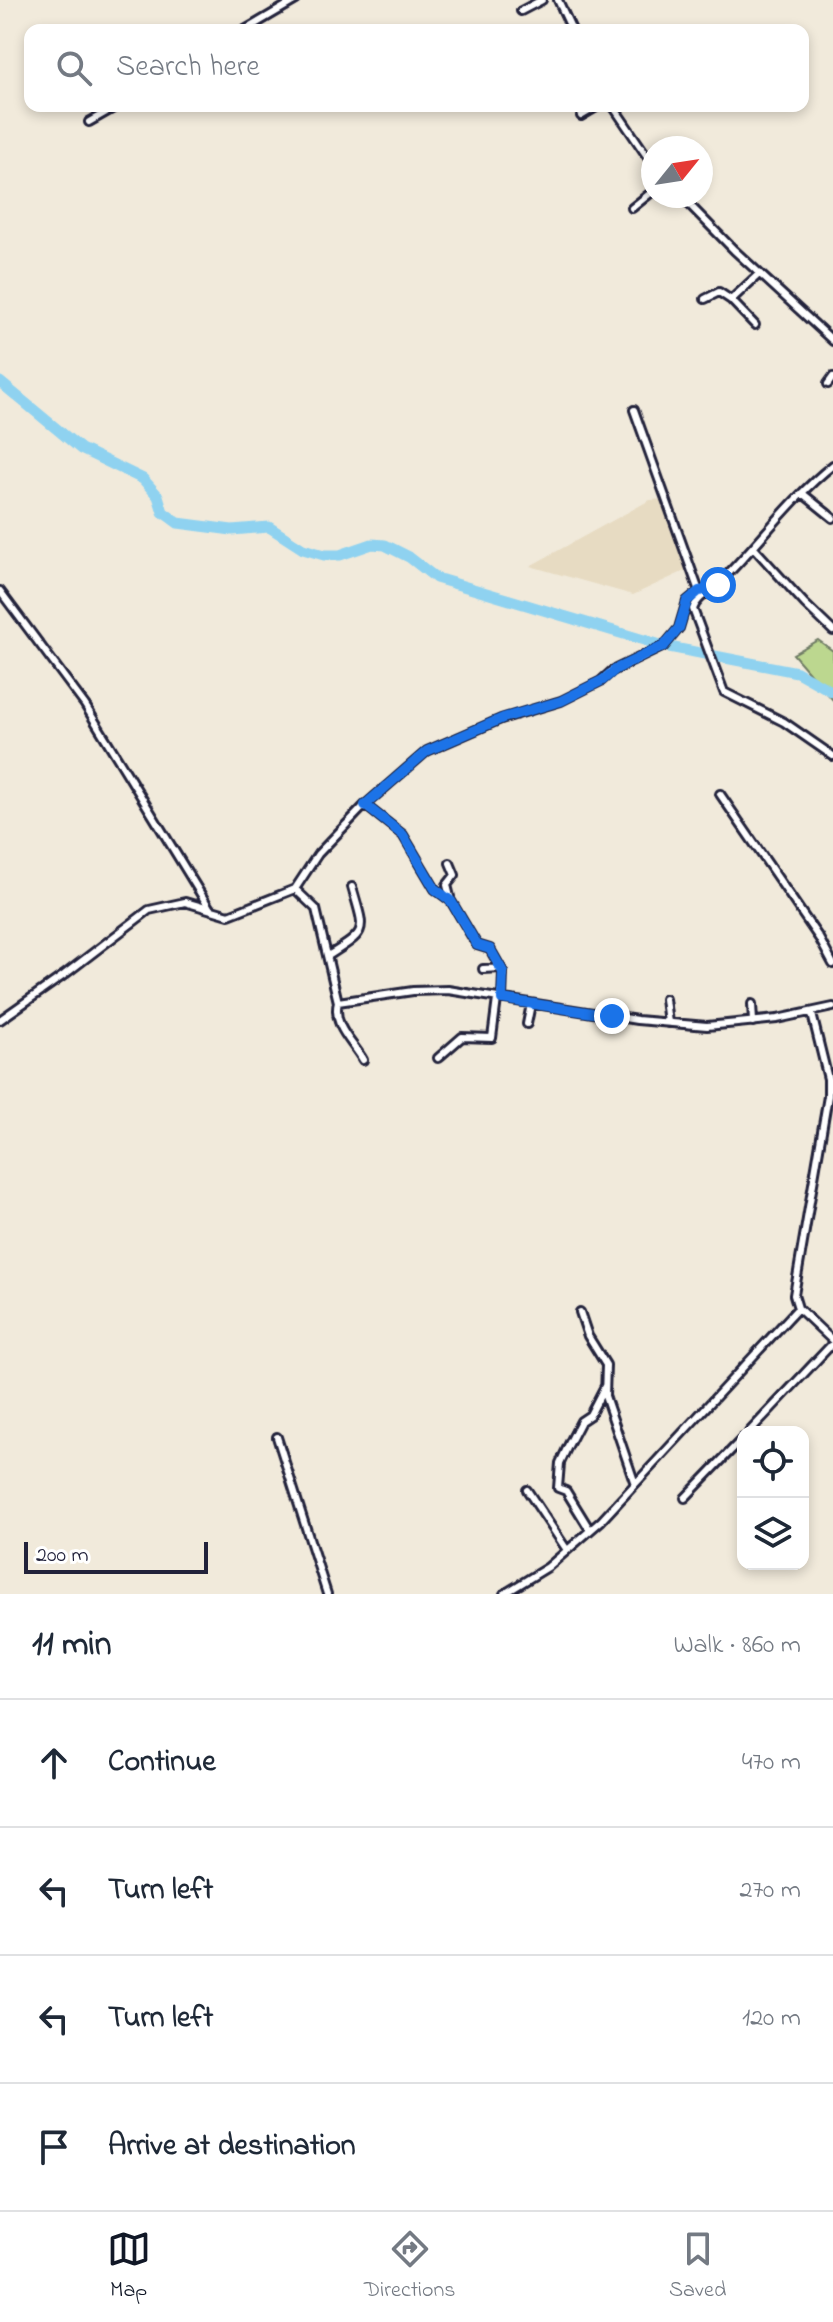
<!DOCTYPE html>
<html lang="en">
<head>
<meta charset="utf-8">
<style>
  :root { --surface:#fff; --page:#f6f6f7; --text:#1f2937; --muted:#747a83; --line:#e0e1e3; --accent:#111827 }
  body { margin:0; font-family:"Indie Flower",sans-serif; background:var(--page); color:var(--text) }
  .controls { position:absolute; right:24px; bottom:24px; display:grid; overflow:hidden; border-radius:16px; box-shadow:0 4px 12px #0003 }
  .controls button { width:72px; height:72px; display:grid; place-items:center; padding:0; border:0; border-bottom:2px solid var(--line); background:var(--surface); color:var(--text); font:40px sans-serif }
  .compass { position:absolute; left:641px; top:136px; width:72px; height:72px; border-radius:50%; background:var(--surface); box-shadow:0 4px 12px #0003; rotate:60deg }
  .scale { position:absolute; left:24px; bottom:20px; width:184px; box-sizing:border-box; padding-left:8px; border:4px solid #22223b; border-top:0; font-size:22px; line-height:28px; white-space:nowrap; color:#22223b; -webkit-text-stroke:6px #fff; paint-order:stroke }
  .stop { position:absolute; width:24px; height:24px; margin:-18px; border:6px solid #1a73e8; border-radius:50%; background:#fff }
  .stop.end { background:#1a73e8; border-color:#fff; box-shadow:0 2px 8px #0008 }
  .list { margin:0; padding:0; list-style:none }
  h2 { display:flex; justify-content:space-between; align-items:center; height:104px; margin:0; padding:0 32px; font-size:34px }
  h2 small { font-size:26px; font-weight:400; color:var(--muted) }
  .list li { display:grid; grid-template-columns:52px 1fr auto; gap:24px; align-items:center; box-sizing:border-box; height:128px; padding:0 32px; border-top:2px solid var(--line) }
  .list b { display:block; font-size:30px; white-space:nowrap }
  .list em { font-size:26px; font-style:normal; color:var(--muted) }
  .icon { flex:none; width:44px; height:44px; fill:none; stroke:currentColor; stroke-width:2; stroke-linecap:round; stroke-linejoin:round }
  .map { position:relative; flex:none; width:833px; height:1594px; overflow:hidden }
  .search { position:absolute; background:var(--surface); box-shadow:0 4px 12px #0003; left:24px; right:24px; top:24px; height:88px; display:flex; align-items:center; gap:20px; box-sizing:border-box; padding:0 28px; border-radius:16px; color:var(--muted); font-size:30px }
  .sheet { height:616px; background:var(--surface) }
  nav { display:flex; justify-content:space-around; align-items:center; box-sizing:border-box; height:112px; border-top:2px solid var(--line); background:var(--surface); font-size:22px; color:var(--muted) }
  nav a { display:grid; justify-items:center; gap:4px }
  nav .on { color:var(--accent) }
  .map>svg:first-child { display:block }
</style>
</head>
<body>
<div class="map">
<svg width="833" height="1594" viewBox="0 0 833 1594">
  <rect width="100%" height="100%" fill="#f1eadb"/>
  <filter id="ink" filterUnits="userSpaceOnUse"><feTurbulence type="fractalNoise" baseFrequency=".0125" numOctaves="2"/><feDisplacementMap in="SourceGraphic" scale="16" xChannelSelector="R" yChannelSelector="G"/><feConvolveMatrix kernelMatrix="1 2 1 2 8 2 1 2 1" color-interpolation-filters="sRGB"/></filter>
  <g filter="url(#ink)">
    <path fill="#e7dbc2" d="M666 499 689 569 633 595 530 566 650 500Z"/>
    <path fill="#bcd78f" stroke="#6f7c65" stroke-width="2" d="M818 640 833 651V700L793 654Z"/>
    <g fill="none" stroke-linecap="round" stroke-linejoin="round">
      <path stroke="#8fd2f0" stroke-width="11" d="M0 382 81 449 143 479 158 496 163 512 178 523 232 530 269 527 303 549 324 555H340L372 544 385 545 409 557 436 578 664 646 797 672 833 692"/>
      <g stroke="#22223b" stroke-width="12">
        <path id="minor" d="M558 0 572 30
          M521 11 542 0
          M245 30 296 0
          M613 106 653 165
          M581 116 598 106
          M89 122 117 106
          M672 148 674 141
          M681 196 734 250 833 341
          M632 208 653 191
          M705 299 719 292 731 300
          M755 325 731 300 759 274
          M828 384 833 377
          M634 410 699 591
          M833 465C790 499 758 545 719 583 710 592 697 597 693 609L724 692 784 722 833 756
          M802 493 833 518
          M753 547 805 604 833 631
          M0 591 85 705 210 909
          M720 794 819 938 833 964
          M365 805 403 835 435 889 451 901 477 945 490 949 503 972 502 999
          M295 889 316 909 338 1002 413 991 448 990 637 1020 707 1026 777 1019 833 1007
          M450 897 447 885 455 875 450 863
          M328 956C369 930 365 933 352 887
          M483 969 501 968
          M665 999 668 1023
          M338 1002C332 1026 353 1042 363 1060
          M752 1004 753 1022
          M812 1014 828 1079V1096L794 1295 798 1308 833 1341
          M0 1020 64 975 149 910 185 902 229 915 295 889 318 854 365 805 427 751 501 719 561 701 601 681 612 671 664 646 679 628 687 601 699 591 713 589
          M527 1024 531 1004
          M438 1058 462 1037 492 1038 497 999
          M580 1312 588 1336 606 1365 605 1396 635 1484
          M749 1432 833 1343
          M277 1437 327 1594
          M527 1490 567 1550
          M685 1498 743 1438
          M590 1530 566 1491 558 1488 560 1463 569 1444 581 1421 590 1415 605 1386
          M504 1594 548 1567 601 1521 798 1308"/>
      </g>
      <use href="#minor" stroke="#fff" stroke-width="6"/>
    </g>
  </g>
  <g fill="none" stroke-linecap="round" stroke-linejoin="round" filter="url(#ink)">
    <path stroke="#1a73e8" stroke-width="10" d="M612 1016 502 999 503 972 490 949 477 945 451 901 435 889 403 835 365 805 427 751 503 718 561 701 603 680 616 669 664 646 679 628 687 601 699 591 713 589 718 585"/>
  </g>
</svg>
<div class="controls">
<button><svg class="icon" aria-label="locate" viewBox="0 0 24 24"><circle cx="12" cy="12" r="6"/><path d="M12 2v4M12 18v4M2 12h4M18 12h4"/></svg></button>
<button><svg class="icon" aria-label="layers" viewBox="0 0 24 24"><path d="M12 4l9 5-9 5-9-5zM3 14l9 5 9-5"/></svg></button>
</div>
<svg class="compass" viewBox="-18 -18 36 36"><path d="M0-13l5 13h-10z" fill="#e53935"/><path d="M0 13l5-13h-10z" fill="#747a83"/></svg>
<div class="scale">200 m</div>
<div class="stop" style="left:718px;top:585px"></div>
<div class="stop end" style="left:612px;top:1016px"></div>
<div class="search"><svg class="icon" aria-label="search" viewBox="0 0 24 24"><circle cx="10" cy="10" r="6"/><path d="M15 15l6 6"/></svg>Search here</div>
</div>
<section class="sheet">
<h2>11 min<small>Walk · 860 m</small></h2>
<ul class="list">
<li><svg class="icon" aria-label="ahead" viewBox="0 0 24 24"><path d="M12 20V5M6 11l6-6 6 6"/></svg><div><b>Continue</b></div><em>470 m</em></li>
<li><svg class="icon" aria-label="left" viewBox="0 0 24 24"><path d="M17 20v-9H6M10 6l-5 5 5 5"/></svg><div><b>Turn left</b></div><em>270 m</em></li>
<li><svg class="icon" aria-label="left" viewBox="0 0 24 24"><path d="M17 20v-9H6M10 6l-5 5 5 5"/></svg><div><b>Turn left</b></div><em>120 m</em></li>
<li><svg class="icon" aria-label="arrive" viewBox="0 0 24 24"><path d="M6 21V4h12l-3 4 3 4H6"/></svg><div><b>Arrive at destination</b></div></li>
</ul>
</section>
<nav>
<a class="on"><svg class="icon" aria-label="map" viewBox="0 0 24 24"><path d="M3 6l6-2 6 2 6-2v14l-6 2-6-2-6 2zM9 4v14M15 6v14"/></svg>Map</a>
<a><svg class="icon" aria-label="directions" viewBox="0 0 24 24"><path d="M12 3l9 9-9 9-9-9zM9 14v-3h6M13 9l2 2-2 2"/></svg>Directions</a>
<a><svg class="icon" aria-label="saved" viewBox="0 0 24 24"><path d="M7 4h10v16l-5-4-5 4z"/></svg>Saved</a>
</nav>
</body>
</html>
